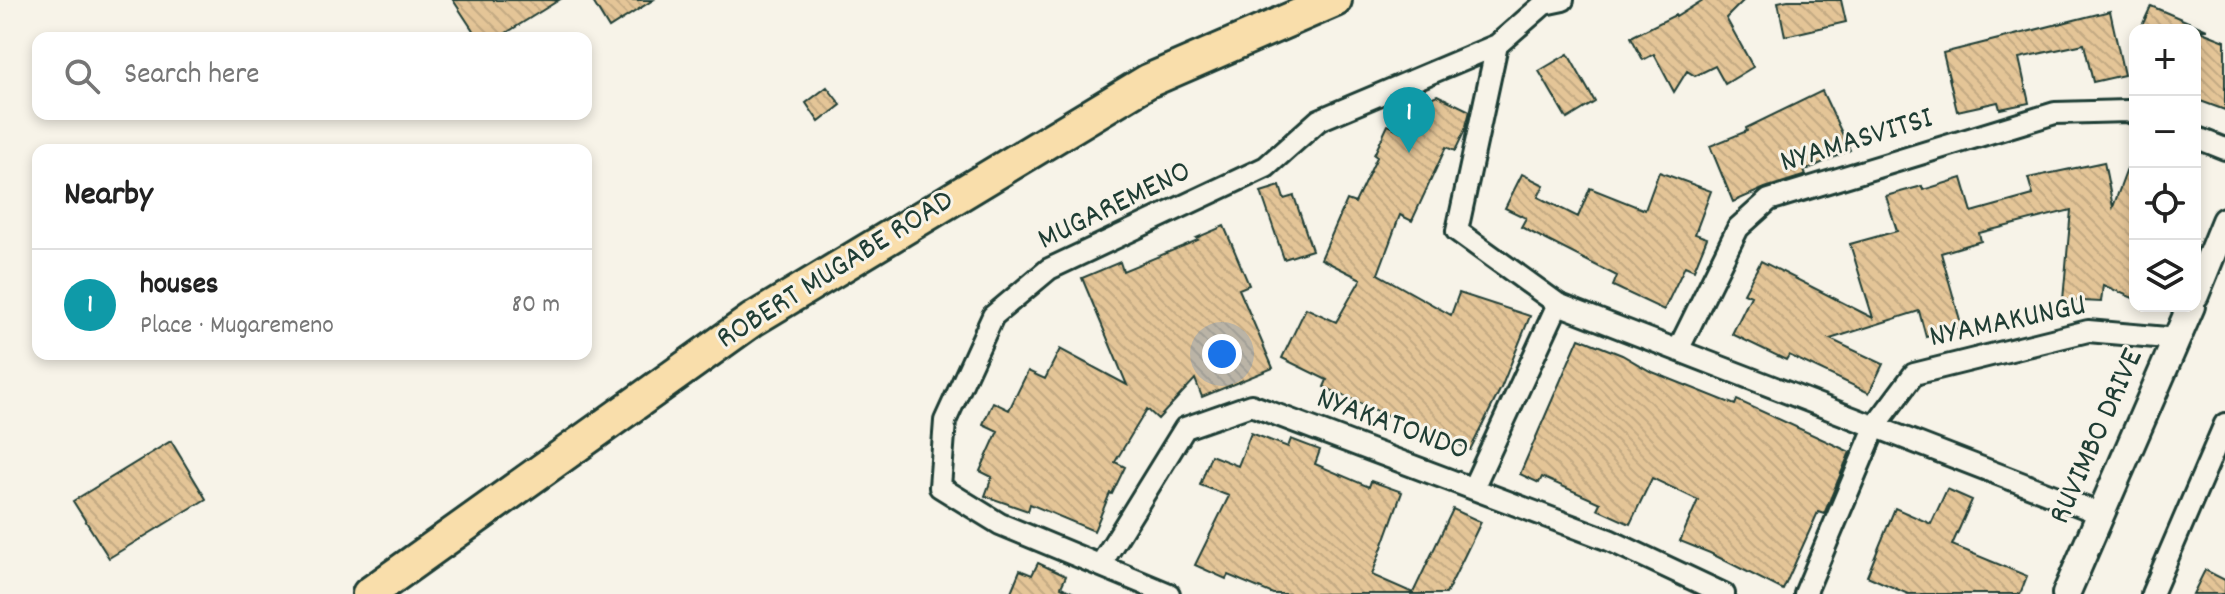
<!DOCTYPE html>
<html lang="en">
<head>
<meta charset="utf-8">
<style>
  :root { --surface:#fff; --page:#f2f2f2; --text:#222; --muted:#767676; --line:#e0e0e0; --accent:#d1495b }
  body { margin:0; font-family:Dekko,sans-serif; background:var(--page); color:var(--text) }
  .controls { position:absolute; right:24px; top:24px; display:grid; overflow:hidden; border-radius:16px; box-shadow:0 4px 12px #0003 }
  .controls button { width:72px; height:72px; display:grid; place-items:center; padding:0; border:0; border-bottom:2px solid var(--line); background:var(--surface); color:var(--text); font:40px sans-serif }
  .you { position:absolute; left:1222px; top:354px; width:28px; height:28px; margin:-20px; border:6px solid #fff; border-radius:50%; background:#1a73e8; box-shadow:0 0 0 12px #1a73e833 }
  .badge { display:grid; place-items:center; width:52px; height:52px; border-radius:50%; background:var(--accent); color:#fff; font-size:26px; font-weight:700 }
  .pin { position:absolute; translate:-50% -66px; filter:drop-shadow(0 2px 4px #0008) }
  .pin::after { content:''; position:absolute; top:42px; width:28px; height:24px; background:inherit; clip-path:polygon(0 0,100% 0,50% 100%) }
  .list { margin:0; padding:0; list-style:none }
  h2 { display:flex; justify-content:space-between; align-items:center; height:104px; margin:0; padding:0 32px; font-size:34px }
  h2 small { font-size:26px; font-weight:400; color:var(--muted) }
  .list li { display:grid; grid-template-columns:52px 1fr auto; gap:24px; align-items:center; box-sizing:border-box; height:112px; padding:0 32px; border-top:2px solid var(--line) }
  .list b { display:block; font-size:30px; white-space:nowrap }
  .list p { margin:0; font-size:26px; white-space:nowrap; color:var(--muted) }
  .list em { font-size:26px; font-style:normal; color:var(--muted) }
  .icon { flex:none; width:44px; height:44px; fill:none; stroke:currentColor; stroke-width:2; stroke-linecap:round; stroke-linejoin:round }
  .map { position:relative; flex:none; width:2225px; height:594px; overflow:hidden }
  .search { position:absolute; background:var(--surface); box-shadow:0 4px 12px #0003; left:32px; top:32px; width:560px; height:88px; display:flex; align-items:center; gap:20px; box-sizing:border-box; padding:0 28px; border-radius:16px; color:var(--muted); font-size:30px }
  .panel { position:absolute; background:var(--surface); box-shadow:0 4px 12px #0003; left:32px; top:144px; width:560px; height:216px; border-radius:16px }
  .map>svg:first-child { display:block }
</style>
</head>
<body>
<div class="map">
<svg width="2225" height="594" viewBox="0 0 2225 594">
  <defs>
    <pattern id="building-back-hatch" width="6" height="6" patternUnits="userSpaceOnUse" patternTransform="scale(2)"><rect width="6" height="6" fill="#e4c597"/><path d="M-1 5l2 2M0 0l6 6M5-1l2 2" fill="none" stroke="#c3aa83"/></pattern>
  </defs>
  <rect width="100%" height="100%" fill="#f7f3e8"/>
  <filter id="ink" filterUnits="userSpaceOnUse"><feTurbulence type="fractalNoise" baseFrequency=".0125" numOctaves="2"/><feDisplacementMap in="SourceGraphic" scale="16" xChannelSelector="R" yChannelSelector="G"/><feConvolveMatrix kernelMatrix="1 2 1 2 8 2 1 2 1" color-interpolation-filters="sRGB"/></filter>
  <g filter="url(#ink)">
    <path fill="url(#building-back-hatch)" stroke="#1f3d34" stroke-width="2" d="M453 0H559L498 38H478Z
      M592 0H653L609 28Z
      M1703 0H1744L1726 18 1753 67 1725 84 1715 66 1695 76 1687 71 1674 92 1654 54 1643 60 1631 37 1675 15 1676 17Z
      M1788 0H1841L1846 22 1785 36 1778 2Z
      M2151 6 2207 30H2197L2225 41V110L2195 99V30H2140Z
      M2110 11 2124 75 2093 82 2084 44 2019 58 2029 103 2000 109 1998 102 1957 111 1943 53Z
      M1568 54 1595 102 1567 119 1539 71Z
      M827 87 841 105 819 122 806 103Z
      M1822 91 1850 150 1804 171 1806 175 1803 176 1765 188 1733 202 1710 146 1747 131 1746 128Z
      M1437 95 1470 111 1465 130 1455 151 1446 147 1412 221 1400 215 1378 274 1451 315 1459 293 1530 316 1501 388 1470 450 1426 428 1398 417 1397 420 1324 387 1327 380 1282 358 1306 308 1336 322 1361 279 1321 259 1347 200 1355 203 1377 157 1374 155 1388 125 1400 131 1413 106Z
      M2133 153 2135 299 2103 285 2101 302 2063 300 2071 210 1979 233 1981 241 1941 253 1962 327 1926 337 1919 311 1830 339 1883 364 1869 393 1789 355 1786 360 1732 334 1751 296 1744 293 1761 261 1873 318 1850 244 1897 231 1886 196 1922 186 1923 190 1962 178 1972 212 2033 195 2028 178 2104 162 2113 207Z
      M1659 172 1711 191 1695 234 1707 238 1694 270 1685 266 1664 310 1613 286 1617 276 1521 227 1526 218 1505 208 1522 174 1544 185 1538 197 1578 217 1590 188 1645 210Z
      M1280 186 1284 199 1294 196 1312 250 1284 259 1261 192Z
      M1224 226 1249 285 1239 289 1273 368 1202 397 1195 379 1158 419 1147 409 1115 462 1125 467 1112 494 1110 493 1094 531 1030 504 1028 511 985 496 992 477 980 471 998 431 983 424 993 402 1009 410 1028 371 1045 379 1060 349 1127 385 1082 278 1120 262 1123 271 1198 240 1196 238Z
      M1579 338 1622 355 1650 371 1735 405 1737 400 1850 452 1824 514 1818 512 1783 590 1710 553 1680 541 1698 500 1652 478 1630 524 1597 509 1600 503 1542 477 1539 483 1520 474Z
      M1251 433 1288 447 1291 439 1320 450 1315 464 1369 487 1371 481 1402 492 1372 575 1413 593 1453 509 1481 522 1446 594H1273L1228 575 1226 579 1195 565 1229 496 1200 485 1211 455 1238 466Z
      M171 441 206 499 109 558 73 501Z
      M1947 489 1972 500 1952 545 2027 576 2020 594H1908L1867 576 1895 508 1931 524Z
      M1038 563 1066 576 1061 587 1076 594H1010L1020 570 1032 575Z
      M2205 570 2225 580V594H2193Z"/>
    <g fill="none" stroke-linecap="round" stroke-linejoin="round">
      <g stroke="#1f3d34" stroke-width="26">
        <path id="minor" d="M1497 45 1457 231 1558 304 2101 514
          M2195 137 2225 149
          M1678 350 1738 228 1769 200 2055 113 2128 111 2135 114
          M1473 488 1558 304
          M1101 564 1185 428 1251 405 1609 540 1724 594
          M1169 594 1000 524 940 487 945 421 993 316 1049 269 1266 167 1319 120 1497 45 1544 4 1563 0
          M1805 594 1876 425 1914 374 2088 331 2178 339
          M2152 594 2225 424"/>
      </g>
      <g stroke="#1f3d34" stroke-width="32">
        <path id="tertiary" d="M2195 295 2225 221
          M2066 594 2191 306"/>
      </g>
      <g stroke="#1f3d34" stroke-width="38">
        <path id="primary" d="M369 594 752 320 1148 81 1335 0"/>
      </g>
      <use href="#minor" stroke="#f7f3e8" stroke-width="20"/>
      <use href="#tertiary" stroke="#f7f3e8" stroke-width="26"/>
      <use href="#primary" stroke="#f9deab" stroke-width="32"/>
    </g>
  </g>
  <g text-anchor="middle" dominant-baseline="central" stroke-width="6" stroke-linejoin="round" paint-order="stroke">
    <g font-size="32" fill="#1f3d34" stroke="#f7f3e8">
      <text transform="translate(1857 142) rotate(-17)">NYAMASVITSI</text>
      <text transform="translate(1115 207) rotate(-26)">MUGAREMENO</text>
      <text transform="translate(836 271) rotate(-32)">ROBERT MUGABE ROAD</text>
      <text transform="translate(2008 323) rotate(-12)">NYAMAKUNGU</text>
      <text transform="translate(1392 426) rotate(20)">NYAKATONDO</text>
      <text transform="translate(2098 437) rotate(-66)">RUVIMBO DRIVE</text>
    </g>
  </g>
</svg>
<div class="controls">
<button>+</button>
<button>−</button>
<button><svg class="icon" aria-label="locate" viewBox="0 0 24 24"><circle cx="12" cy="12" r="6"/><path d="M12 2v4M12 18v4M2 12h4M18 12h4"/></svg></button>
<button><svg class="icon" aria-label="layers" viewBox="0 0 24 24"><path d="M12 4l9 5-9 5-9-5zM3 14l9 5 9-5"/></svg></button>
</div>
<div class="you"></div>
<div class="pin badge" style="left:1409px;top:153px;background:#0f9aa8">1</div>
<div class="search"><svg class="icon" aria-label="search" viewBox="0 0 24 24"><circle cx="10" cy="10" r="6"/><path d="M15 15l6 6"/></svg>Search here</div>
<section class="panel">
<h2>Nearby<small></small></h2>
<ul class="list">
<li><span class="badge" style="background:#0f9aa8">1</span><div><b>houses</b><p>Place · Mugaremeno</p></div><em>80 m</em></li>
</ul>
</section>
</div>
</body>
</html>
